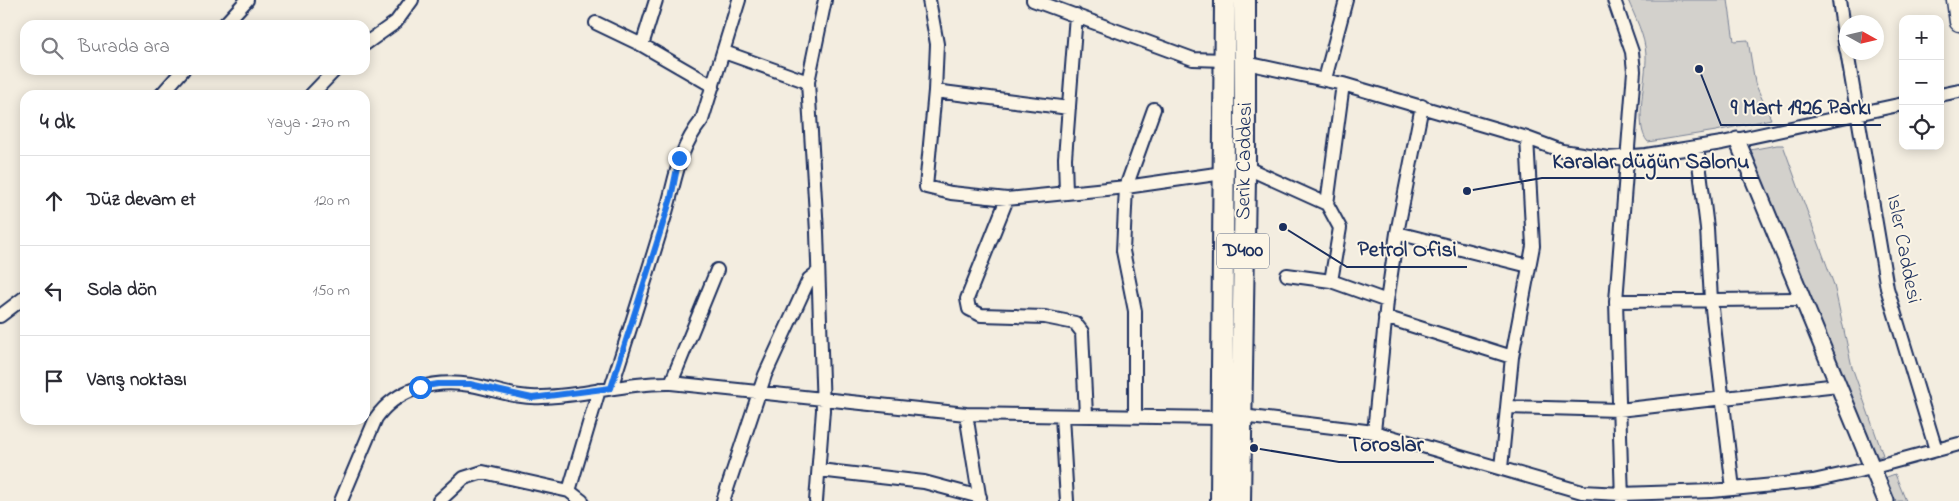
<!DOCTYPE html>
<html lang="tr">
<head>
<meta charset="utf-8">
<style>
  :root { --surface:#fff; --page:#f7f7f7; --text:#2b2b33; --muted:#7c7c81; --line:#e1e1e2 }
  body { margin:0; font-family:"Indie Flower",sans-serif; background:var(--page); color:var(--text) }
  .controls { position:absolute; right:15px; top:15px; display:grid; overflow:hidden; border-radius:10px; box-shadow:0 2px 12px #0003 }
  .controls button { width:45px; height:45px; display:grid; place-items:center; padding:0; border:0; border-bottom:1px solid var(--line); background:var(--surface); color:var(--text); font:25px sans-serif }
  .compass { position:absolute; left:1839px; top:15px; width:45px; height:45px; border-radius:50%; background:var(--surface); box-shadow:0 2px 12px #0003; rotate:98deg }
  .stop { position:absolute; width:15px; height:15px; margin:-11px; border:4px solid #1a73e8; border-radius:50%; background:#fff }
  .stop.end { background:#1a73e8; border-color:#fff; box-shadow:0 1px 5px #0008 }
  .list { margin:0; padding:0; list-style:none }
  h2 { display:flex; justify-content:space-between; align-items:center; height:65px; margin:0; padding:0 20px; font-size:21px }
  h2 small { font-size:16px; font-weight:400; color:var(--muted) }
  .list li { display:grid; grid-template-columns:32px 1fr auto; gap:15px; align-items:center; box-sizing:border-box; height:90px; padding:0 20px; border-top:1px solid var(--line) }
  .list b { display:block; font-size:19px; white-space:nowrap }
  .list em { font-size:16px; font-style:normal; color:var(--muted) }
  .icon { flex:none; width:28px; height:28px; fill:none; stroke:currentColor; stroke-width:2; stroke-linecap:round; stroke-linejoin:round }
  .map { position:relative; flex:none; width:1959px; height:501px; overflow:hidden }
  .search { position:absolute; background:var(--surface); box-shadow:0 2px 12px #0003; left:20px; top:20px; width:350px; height:55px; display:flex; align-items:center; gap:12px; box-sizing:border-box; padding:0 18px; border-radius:15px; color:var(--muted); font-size:19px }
  .panel { position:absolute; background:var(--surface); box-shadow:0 2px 12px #0003; left:20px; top:90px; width:350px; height:335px; border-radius:15px }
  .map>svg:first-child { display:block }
</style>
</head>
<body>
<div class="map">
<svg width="1959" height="501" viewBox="0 0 1959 501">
  <rect width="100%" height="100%" fill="#f3ede0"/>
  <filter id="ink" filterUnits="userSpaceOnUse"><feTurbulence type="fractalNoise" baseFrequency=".02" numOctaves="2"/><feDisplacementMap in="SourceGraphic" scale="10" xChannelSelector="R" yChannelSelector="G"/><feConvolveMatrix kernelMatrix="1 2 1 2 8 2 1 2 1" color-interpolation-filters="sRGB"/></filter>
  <g filter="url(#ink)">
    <path fill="#d3d1cc" stroke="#778095" d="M1628 0H1728L1734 41 1748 40 1755 83 1771 119 1716 131 1648 142C1633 126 1647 78 1646 55 1645 36 1635 17 1628 0Z
      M1777 145H1783L1834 285 1852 367 1883 455 1873 459 1750 150Z
      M1895 474 1906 501H1893L1884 478Z"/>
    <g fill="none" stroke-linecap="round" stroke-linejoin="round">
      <g stroke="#1b2f5e" stroke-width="16">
        <path id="minor" d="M929 0 937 44 935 91 926 187 951 193 1007 199 1126 187 1223 173
          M1033 0 1193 59 1225 60
          M1614 0 1632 52 1634 71 1616 301 1622 501
          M1839 0 1846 49
          M596 23 642 45 713 86
          M224 25 247 0
          M365 44 396 22 412 0
          M642 45 656 0
          M724 52 808 82
          M1847 52 1887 288 1936 450
          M1246 63 1343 84 1527 138 1562 151 1608 158 1646 155 1722 143 1903 104
          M1325 79 1346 0
          M935 91 1069 108
          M161 95 183 70
          M311 95 335 70
          M1940 95 1959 91
          M1697 147 1707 228 1711 300 1733 489
          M1245 167 1327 204 1340 228 1331 281
          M1066 193 1065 158 1076 15
          M1007 199 967 299 969 309 981 315 1045 317 1075 323 1082 332 1086 415
          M1327 204 1343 84
          M1397 233 1529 266
          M1287 275 1331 281 1387 301
          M1616 301 1803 299
          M0 316 25 297
          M1385 317 1512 357
          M671 383 717 270
          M611 388C629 332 647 276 664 219 676 181 676 153 702 120L739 0
          M1507 407 1619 410 1838 385
          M966 414 980 501
          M1062 416 1067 501
          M1242 416 1374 432 1582 492 1621 494 1712 491 1813 481 1863 470 1959 444
          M1135 417V311L1123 251 1126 187 1154 109
          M1374 432 1387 301 1397 233 1422 106
          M1501 468 1512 357 1533 246 1527 138
          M819 470 924 482 980 497
          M569 491 599 390
          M341 501 376 418C397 388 435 379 471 385 495 389 517 399 542 397 586 396 628 382 671 383L966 414 1221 418
          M439 501 464 478 483 472 569 491 582 501
          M723 501 765 375 809 279 818 272
          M816 501 823 410 817 232 808 82 825 0"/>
      </g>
      <g stroke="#1b2f5e" stroke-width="19">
        <path id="tertiary" d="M1737 140 1886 501"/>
      </g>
      <g stroke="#1b2f5e" stroke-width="21">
        <path id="secondary" d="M1956 0 1959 22"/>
      </g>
      <g stroke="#1b2f5e" stroke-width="24">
        <path id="trunk" d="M1221 501 1225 0
          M1240 501 1245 177V0"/>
      </g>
      <use href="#minor" stroke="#fcf5e5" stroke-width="12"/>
      <use href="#tertiary" stroke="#fcf5e5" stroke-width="15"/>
      <use href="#secondary" stroke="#fcf5e5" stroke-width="18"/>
      <use href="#trunk" stroke="#fcf5e5" stroke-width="20"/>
    </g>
  </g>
  <g fill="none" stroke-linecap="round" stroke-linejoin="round" filter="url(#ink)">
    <path stroke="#1a73e8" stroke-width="6" d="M420 387 438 384H470L532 398 611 388 671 198 679 158"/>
  </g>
  <g text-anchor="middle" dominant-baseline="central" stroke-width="4" stroke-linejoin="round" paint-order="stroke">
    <rect fill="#fcf5e5" stroke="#5e6a86" stroke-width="1" x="1217" y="233.5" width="52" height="35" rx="4"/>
    <g font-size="20" font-weight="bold" fill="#1b2f5e">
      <text x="1243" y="251">D400</text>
    </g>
    <g font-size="21" fill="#1b2f5e" stroke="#fcf5e5">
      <text transform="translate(1245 161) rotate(-89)">Serik Caddesi</text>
      <text transform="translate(1903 249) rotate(79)">Isler Caddesi</text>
    </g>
  </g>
  <path fill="none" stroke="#1b2f5e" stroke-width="2" d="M1699 69L1721 125H1881M1467 191L1542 178H1759M1283 227L1347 267H1467M1254 448L1339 462H1434"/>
  <g fill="#1b2f5e" stroke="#fcf5e5" stroke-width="2">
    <circle cx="1699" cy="69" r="5"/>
    <circle cx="1467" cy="191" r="5"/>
    <circle cx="1283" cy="227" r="5"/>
    <circle cx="1254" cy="448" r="5"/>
  </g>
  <g font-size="22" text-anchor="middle" font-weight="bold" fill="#1b2f5e" stroke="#fcf5e5" stroke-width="4" stroke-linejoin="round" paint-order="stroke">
    <text x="1801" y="114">9 Mart 1926 Parkı</text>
    <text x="1651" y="168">Karalar düğün Salonu</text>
    <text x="1407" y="256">Petrol Ofisi</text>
    <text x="1386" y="451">Toroslar</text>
  </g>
</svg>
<div class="controls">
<button>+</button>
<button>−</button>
<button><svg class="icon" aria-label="locate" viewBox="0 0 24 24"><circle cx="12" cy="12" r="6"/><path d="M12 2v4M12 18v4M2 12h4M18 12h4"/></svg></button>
</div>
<svg class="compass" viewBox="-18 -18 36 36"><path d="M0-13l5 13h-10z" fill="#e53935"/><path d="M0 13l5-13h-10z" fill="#7c7c81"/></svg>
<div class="stop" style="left:420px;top:387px"></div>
<div class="stop end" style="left:679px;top:158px"></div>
<div class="search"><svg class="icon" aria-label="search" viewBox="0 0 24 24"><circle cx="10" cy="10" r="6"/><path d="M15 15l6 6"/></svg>Burada ara</div>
<section class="panel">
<h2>4 dk<small>Yaya · 270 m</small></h2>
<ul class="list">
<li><svg class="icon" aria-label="ahead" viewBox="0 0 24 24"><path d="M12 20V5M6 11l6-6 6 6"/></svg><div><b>Düz devam et</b></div><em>120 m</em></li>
<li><svg class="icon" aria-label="left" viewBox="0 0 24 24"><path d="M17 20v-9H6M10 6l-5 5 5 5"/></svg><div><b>Sola dön</b></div><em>150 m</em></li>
<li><svg class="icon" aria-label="arrive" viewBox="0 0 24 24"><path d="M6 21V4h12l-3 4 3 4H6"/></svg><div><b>Varış noktası</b></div></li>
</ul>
</section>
</div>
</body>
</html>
